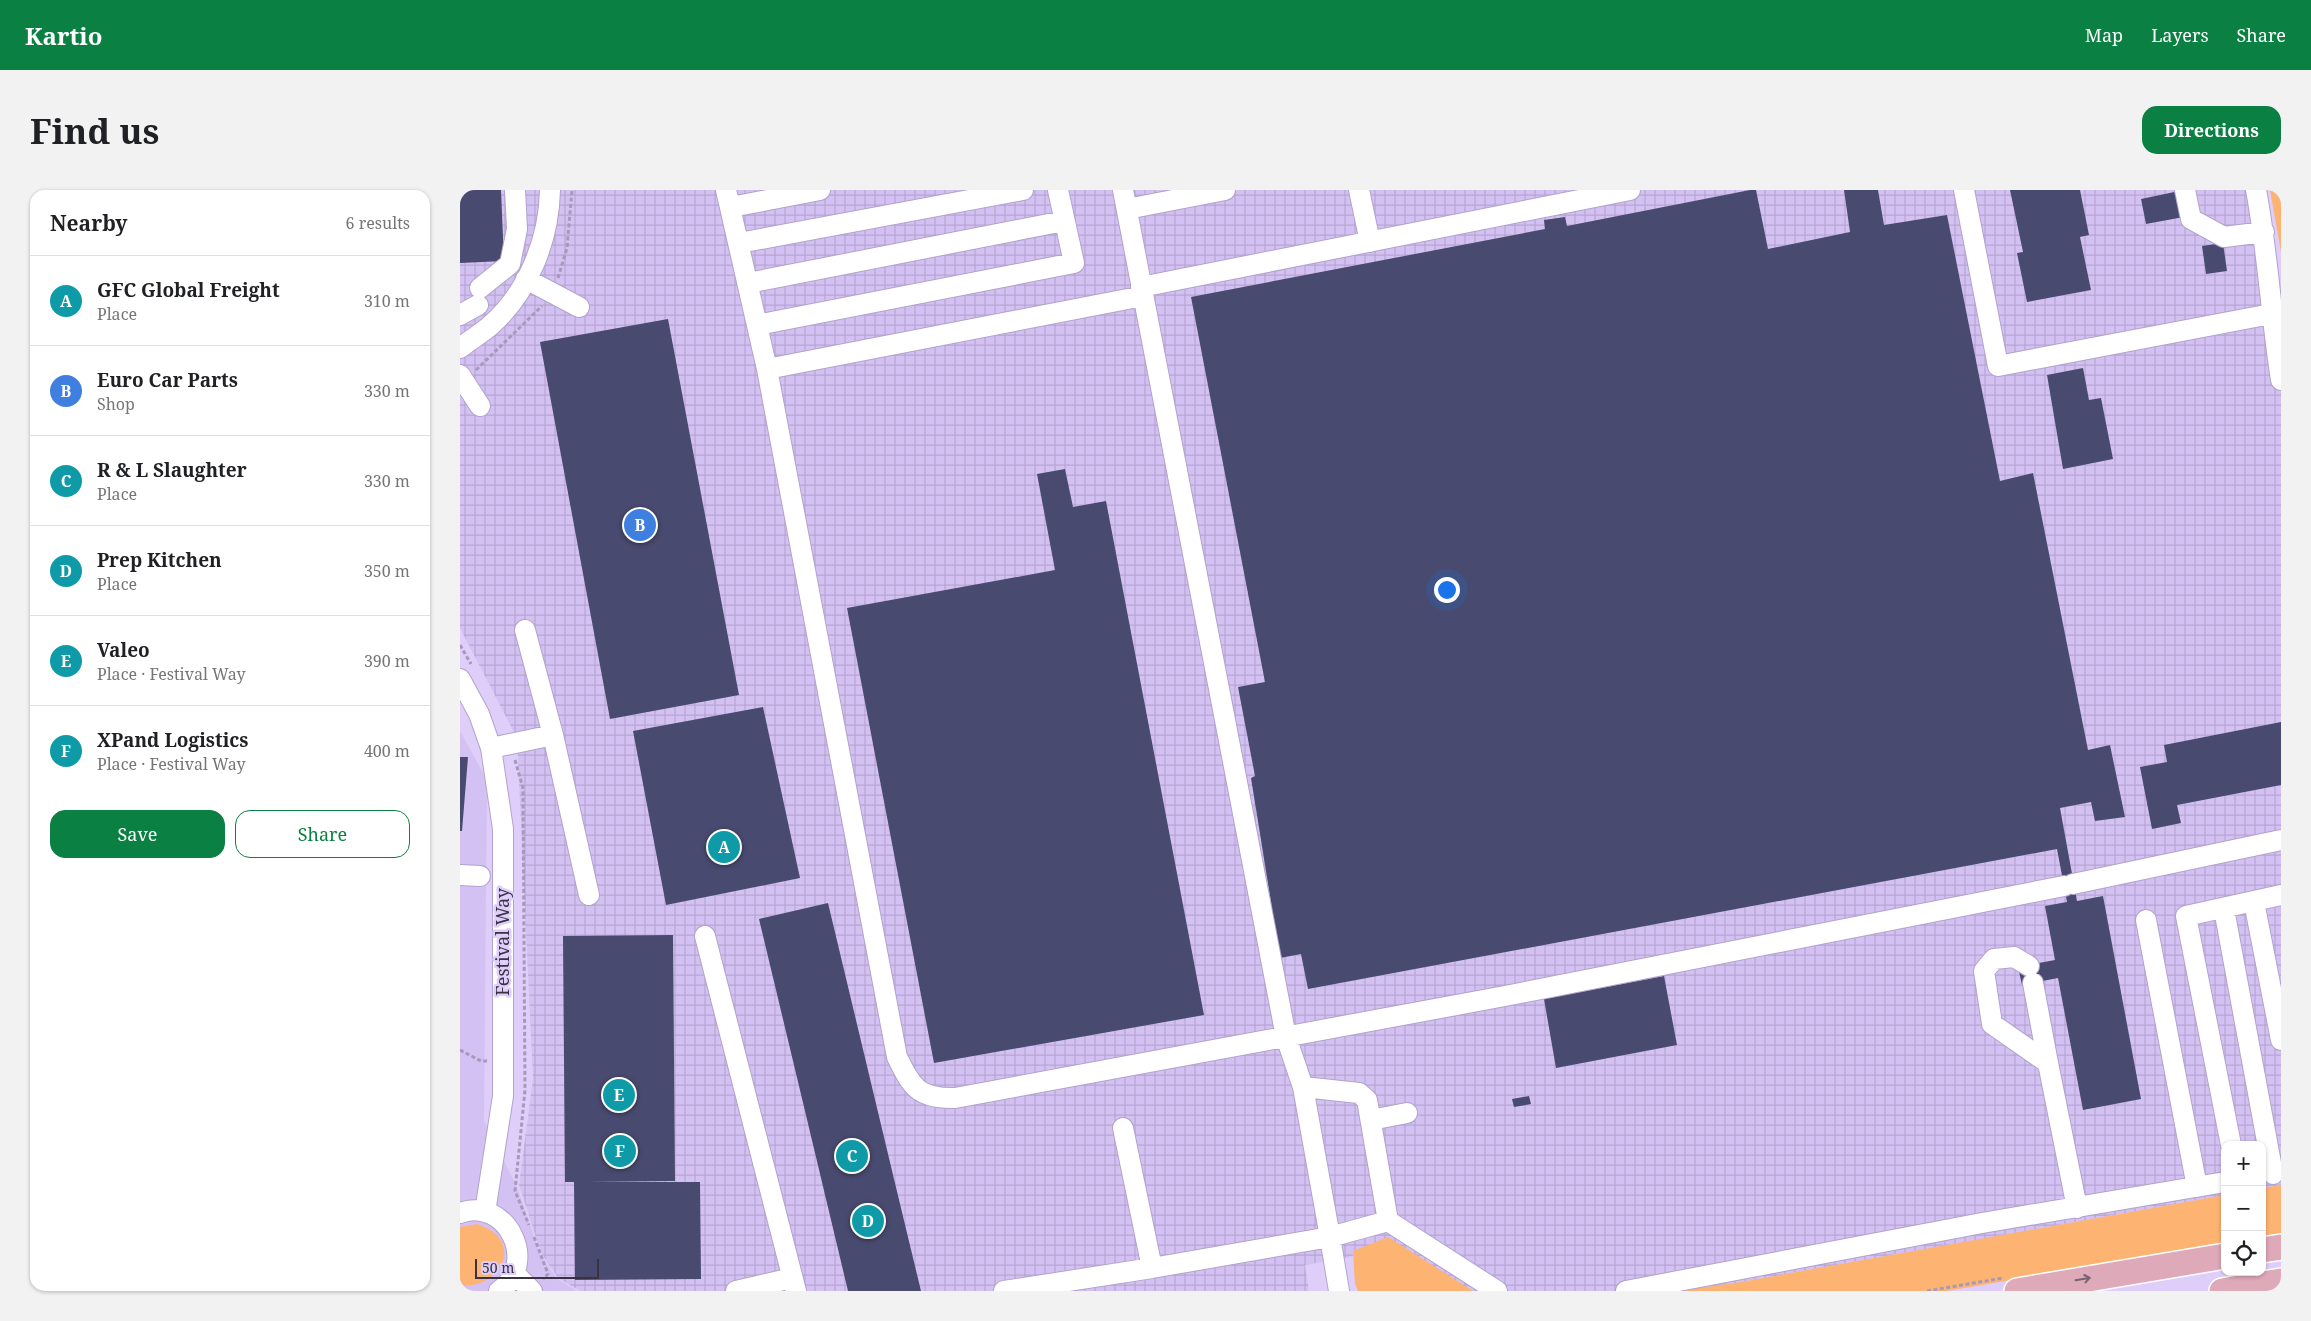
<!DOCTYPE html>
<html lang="en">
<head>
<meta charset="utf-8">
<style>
  :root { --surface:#fff; --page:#f2f2f2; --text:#202124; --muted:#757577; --line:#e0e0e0; --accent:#0b8043 }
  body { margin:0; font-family:"Noto Serif",serif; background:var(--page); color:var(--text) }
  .controls { position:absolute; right:15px; bottom:15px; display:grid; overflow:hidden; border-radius:10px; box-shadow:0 1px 4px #0004 }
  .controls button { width:45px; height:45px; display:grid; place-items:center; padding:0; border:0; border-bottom:1px solid var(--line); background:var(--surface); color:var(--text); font:25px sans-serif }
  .scale { position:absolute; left:15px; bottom:12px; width:124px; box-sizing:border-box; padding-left:5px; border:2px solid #383243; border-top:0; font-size:14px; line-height:18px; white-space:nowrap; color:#383243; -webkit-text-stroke:4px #decef9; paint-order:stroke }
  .you { position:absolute; left:986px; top:399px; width:18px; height:18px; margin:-12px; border:4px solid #fff; border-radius:50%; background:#1a73e8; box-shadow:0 0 0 8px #1a73e833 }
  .badge { display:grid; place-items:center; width:32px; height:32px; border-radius:50%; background:var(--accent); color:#fff; font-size:16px; font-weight:700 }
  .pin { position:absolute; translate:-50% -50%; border:2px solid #fff; box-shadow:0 1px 5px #0006 }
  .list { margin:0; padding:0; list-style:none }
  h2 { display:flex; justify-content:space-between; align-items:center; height:65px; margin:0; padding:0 20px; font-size:21px }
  h2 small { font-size:16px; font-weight:400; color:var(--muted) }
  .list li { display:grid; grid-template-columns:32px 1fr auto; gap:15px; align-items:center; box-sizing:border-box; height:90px; padding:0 20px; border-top:1px solid var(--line) }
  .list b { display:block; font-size:19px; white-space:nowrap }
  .list p { margin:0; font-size:16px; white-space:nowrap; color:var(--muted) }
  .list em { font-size:16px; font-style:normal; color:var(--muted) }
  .actions { display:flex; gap:10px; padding:15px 20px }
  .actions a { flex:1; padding:11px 0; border:1px solid var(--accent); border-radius:15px; text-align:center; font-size:18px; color:var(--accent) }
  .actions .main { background:var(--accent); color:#fff }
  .icon { flex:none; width:28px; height:28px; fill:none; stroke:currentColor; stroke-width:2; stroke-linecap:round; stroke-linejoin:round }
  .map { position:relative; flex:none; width:1821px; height:1101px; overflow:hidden; border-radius:15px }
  header { display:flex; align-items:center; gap:30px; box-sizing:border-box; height:70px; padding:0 25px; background:var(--accent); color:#fff }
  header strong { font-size:24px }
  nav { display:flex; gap:28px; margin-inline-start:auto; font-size:18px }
  .intro { display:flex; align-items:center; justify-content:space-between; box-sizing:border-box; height:120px; padding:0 30px }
  h1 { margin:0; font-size:35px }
  .button { padding:12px 22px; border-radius:15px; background:var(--accent); color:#fff; font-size:18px; font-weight:700 }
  main { display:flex; gap:30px; padding:0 30px }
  aside { flex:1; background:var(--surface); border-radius:15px; box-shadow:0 1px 4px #0004 }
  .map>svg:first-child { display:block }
</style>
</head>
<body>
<header>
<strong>Kartio</strong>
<nav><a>Map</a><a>Layers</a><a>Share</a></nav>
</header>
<div class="intro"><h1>Find us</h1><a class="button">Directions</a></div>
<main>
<aside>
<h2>Nearby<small>6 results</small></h2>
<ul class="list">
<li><span class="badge" style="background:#0f9aa8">A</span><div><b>GFC Global Freight</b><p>Place</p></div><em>310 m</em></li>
<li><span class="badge" style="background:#3f7fe0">B</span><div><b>Euro Car Parts</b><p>Shop</p></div><em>330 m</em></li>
<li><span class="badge" style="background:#0f9aa8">C</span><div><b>R &amp; L Slaughter</b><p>Place</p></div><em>330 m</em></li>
<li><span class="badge" style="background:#0f9aa8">D</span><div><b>Prep Kitchen</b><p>Place</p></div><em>350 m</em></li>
<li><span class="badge" style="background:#0f9aa8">E</span><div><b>Valeo</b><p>Place · Festival Way</p></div><em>390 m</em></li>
<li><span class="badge" style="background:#0f9aa8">F</span><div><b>XPand Logistics</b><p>Place · Festival Way</p></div><em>400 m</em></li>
</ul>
<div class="actions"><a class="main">Save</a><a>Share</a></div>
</aside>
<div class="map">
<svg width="1821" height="1101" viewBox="0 0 1821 1101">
  <defs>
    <pattern id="industrial-grid" width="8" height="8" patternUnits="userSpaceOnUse" patternTransform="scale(1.25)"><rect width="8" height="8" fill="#d4c1f3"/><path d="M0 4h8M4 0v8" fill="none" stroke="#b7a6d2"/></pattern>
  </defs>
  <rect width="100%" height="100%" fill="#decef9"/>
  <path fill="#d4c1f3" d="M0 541 27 590 24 931 57 997 80 1064 97 1089 117 1101H0Z"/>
  <path fill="url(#industrial-grid)" d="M0 0H1801L1821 126V995L1802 998V955H1765V1005L1232 1101H994L934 1059 845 1075 849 1101H120L98 1088 81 1063 59 995 73 889 57 548 0 438Z"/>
  <path fill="#fdb472" d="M1810 0H1821V62Z
    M1821 995V1044L1802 1047V998Z
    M1765 1005V1053L1487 1101H1219L1281 1092Z
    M17 1034C68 1050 39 1101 0 1095V1037Z
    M928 1047 1013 1101H898L895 1094 893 1061Z"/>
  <path fill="#494a6f" d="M0 0H41L44 71 0 73Z
    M1290 0H1296L1308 59 1390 42 1384 0H1418L1424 35 1487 25 1540 291 1573 283 1628 560 1650 555 1665 627 1635 631 1631 612 1600 618 1617 711 1643 706 1681 909 1623 920 1598 788 1562 795 1558 777 1595 770 1585 716 1607 712 1597 659 848 799 841 764 820 768 791 588 795 586 778 497 805 492 731 107 1085 39 1084 30 1105 27 1107 36Z
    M1550 0H1620L1629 45 1620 47 1631 100 1567 112 1557 63 1563 62Z
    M1724 0 1729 26 1686 34 1681 9Z
    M1763 53 1767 81 1746 84 1742 56Z
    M208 129 279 505 150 529 80 152Z
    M1623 178 1629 210 1641 208 1653 269 1603 279 1587 185Z
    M605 279 613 317 646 311 744 825 474 873 387 418 595 380 577 284Z
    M303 517 340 688 206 715 173 541Z
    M1821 532V595L1717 615 1721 633 1692 639 1680 577 1707 572 1704 555Z
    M0 567H8L2 641H0Z
    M368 713 434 989 461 1101H388L339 896 299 729Z
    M213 745 215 991 129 992H240L241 1089 115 1090 114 992H105L103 746Z
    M1204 786 1217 855 1096 878 1084 809Z
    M1069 906 1071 914 1054 917 1052 909Z"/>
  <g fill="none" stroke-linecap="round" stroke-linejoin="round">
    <g stroke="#b2a3cc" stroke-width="22">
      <path id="minor" d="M266 0 307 179
        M663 0 826 847 843 897 870 1047 692 1078 663 938
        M899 0 910 52
        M1504 0 1538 176 1811 124
        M1725 0 1731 29 1764 47 1804 42
        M1796 0C1808 63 1811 127 1821 190
        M271 17 360 0
        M667 19 765 0
        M279 53 563 0
        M66 89 119 117
        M288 93 604 31
        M681 97 1170 0
        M20 98 50 74 57 39 55 0
        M683 106 307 179 437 867C452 897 458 909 495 908L1045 806 1604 696
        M0 125 18 115
        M297 135 614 73 598 0
        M0 158C10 150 22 143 31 135 69 101 89 49 90 0
        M0 185 20 216
        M65 440 93 545
        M0 489 19 524 31 558 43 639V906L25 1022
        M31 558 93 545 129 705
        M0 685 20 686
        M1613 694 1821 650
        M1794 712 1821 850
        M1764 719 1813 984
        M1686 730 1737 997
        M245 746 336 1101
        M1569 776 1554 767 1534 769 1524 781 1532 834 1588 873 1617 1018
        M1573 793 1588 873
        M843 897 899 903 907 910 928 1031
        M911 930 947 923
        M1771 955 1726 726 1821 705
        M0 1023C46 1006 80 1073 39 1101
        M54 1083 72 1101
        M276 1101 332 1088
        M544 1101 692 1078
        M879 1101 870 1047 928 1031 1037 1101
        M1166 1101 1522 1033 1765 992"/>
    </g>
    <g stroke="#fff" stroke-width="28">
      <path id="major" d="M1802 1060 1821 1057
        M1557 1101 1765 1066
        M1762 1101 1821 1091"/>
    </g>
    <path stroke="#a699bc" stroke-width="3" stroke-dasharray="4 2.5" stroke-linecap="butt" d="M98 88 107 58 112 0
      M16 180 82 116
      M0 455 11 474
      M55 570 63 598 65 900 55 1001 69 1035
      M0 860 21 871H27
      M74 1047 88 1084 83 1089
      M1467 1101 1543 1088"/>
    <use href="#minor" stroke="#fff" stroke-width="20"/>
    <use href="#major" stroke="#dea9b9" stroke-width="25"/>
  </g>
  <defs><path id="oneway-shaft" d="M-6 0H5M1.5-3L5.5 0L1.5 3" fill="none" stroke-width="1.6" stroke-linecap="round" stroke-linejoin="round" transform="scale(1.25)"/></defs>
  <use stroke="#7a6272" href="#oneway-shaft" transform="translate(1623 1089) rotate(-9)"/>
  <g text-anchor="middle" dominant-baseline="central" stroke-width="5" stroke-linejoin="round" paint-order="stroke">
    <g font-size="18" fill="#383243" stroke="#decef9">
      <text transform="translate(42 752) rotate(-90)">Festival Way</text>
    </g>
  </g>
</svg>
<div class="controls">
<button>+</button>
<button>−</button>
<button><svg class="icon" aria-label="locate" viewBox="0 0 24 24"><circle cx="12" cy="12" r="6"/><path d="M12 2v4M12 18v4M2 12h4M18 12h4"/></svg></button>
</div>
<div class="scale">50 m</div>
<div class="you"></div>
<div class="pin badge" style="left:264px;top:657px;background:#0f9aa8">A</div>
<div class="pin badge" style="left:180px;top:335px;background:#3f7fe0">B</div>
<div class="pin badge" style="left:392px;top:966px;background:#0f9aa8">C</div>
<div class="pin badge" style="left:408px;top:1031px;background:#0f9aa8">D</div>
<div class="pin badge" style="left:159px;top:905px;background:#0f9aa8">E</div>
<div class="pin badge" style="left:160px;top:961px;background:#0f9aa8">F</div>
</div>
</main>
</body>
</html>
